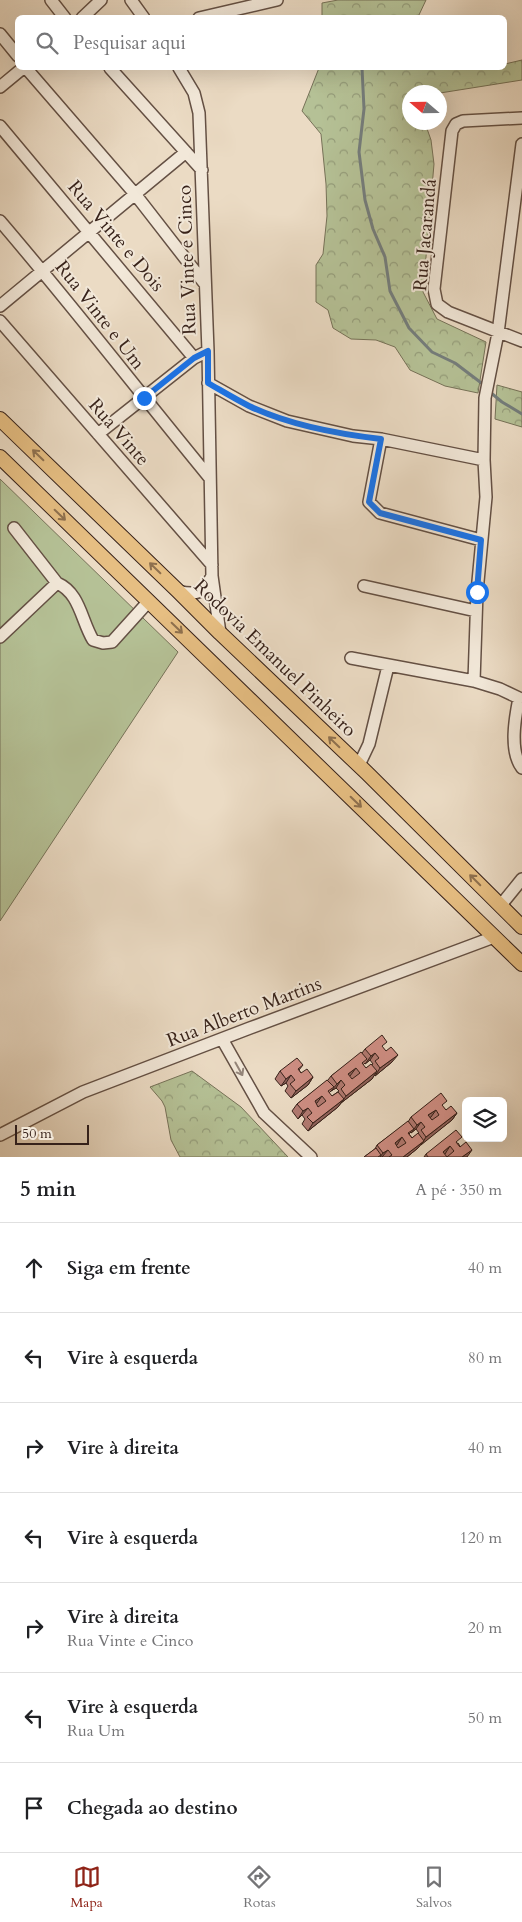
<!DOCTYPE html>
<html lang="pt">
<head>
<meta charset="utf-8">
<style>
  :root { --surface:#fff; --page:#f2f2f2; --text:#202124; --muted:#757577; --line:#e0e0e0; --accent:#8f2418 }
  body { margin:0; font-family:Cardo,serif; background:var(--page); color:var(--text) }
  .controls { position:absolute; right:15px; bottom:15px; display:grid; overflow:hidden; border-radius:8px; box-shadow:0 5px 20px #0002 }
  .controls button { width:45px; height:45px; display:grid; place-items:center; padding:0; border:0; border-bottom:1px solid var(--line); background:var(--surface); color:var(--text); font:25px sans-serif }
  .compass { position:absolute; left:402px; top:85px; width:45px; height:45px; border-radius:50%; background:var(--surface); box-shadow:0 5px 20px #0002; rotate:290deg }
  .scale { position:absolute; left:15px; bottom:12px; width:74px; box-sizing:border-box; padding-left:5px; border:2px solid #37221a; border-top:0; font-size:14px; line-height:18px; white-space:nowrap; color:#37221a; -webkit-text-stroke:4px #f2e8d9; paint-order:stroke }
  .stop { position:absolute; width:15px; height:15px; margin:-11px; border:4px solid #1a73e8; border-radius:50%; background:#fff }
  .stop.end { background:#1a73e8; border-color:#fff; box-shadow:0 1px 5px #0008 }
  .list { margin:0; padding:0; list-style:none }
  h2 { display:flex; justify-content:space-between; align-items:center; height:65px; margin:0; padding:0 20px; font-size:21px }
  h2 small { font-size:16px; font-weight:400; color:var(--muted) }
  .list li { display:grid; grid-template-columns:32px 1fr auto; gap:15px; align-items:center; box-sizing:border-box; height:90px; padding:0 20px; border-top:1px solid var(--line) }
  .list b { display:block; font-size:19px; white-space:nowrap }
  .list p { margin:0; font-size:16px; white-space:nowrap; color:var(--muted) }
  .list em { font-size:16px; font-style:normal; color:var(--muted) }
  .icon { flex:none; width:28px; height:28px; fill:none; stroke:currentColor; stroke-width:2; stroke-linecap:round; stroke-linejoin:round }
  .map { position:relative; flex:none; width:522px; height:1157px; overflow:hidden }
  .search { position:absolute; background:var(--surface); box-shadow:0 5px 20px #0002; left:15px; right:15px; top:15px; height:55px; display:flex; align-items:center; gap:12px; box-sizing:border-box; padding:0 18px; border-radius:8px; color:var(--muted); font-size:19px }
  .sheet { height:695px; background:var(--surface) }
  nav { display:flex; justify-content:space-around; align-items:center; box-sizing:border-box; height:70px; border-top:1px solid var(--line); background:var(--surface); font-size:14px; color:var(--muted) }
  nav a { display:grid; justify-items:center; gap:2px }
  nav .on { color:var(--accent) }
  .map>svg:first-child { display:block }
</style>
</head>
<body>
<div class="map">
<svg width="522" height="1157" viewBox="0 0 522 1157">
  <defs>
    <pattern id="forest-crowns" width="20" height="18" patternUnits="userSpaceOnUse" patternTransform="scale(1.25)"><rect width="20" height="18" fill="#b5c196"/><path d="M2 6a3 3 0 1 1 6 0M12 15a3 3 0 1 1 6 0" fill="none" stroke="#949c7a"/></pattern>
  </defs>
  <rect width="100%" height="100%" fill="#ebdbc4"/>
  <filter id="stains"><feTurbulence type="fractalNoise" baseFrequency=".004" numOctaves="4"/><feColorMatrix values="0 0 0 0 .2 0 0 0 0 .09 0 0 0 0 .02 0 0 0 .5 -.17"/></filter>
  <radialGradient id="worn" r=".72"><stop offset=".6" stop-color="#630" stop-opacity="0"/><stop offset="1" stop-color="#630" stop-opacity=".3"/></radialGradient>
  <path fill="url(#forest-crowns)" stroke="#767258" d="M338 0H426L418 17H322V3Z
    M522 60V80L440 93 410 92V122L425 123 431 140 434 164 423 292 437 319 486 342 478 393 445 386 410 370 395 347 376 340 351 339 333 328 328 310 316 302V265L323 254 327 216 326 184 321 134 302 111 319 68H504L505 64Z
    M497 385 522 392V427L495 419Z
    M192 1071 241 1107 288 1157H180L171 1140 165 1107 162 1101 150 1087Z"/>
  <path fill="#b5c196" stroke="#767258" d="M0 479 178 652 0 921Z"/>
  <g fill="none" stroke-linecap="round" stroke-linejoin="round">
    <path stroke="#747d7c" stroke-width="3" d="M362 68 364 109 359 152 365 200 373 229 385 257 390 291 409 328 432 352 455 363 484 385
      M490 392 502 402 522 414"/>
    <g stroke="#645044" stroke-width="14">
      <path id="minor" d="M51 0 65 18
        M131 0 144 18
        M82 18 101 0
        M199 18 277 0
        M0 34 18 56
        M26 68 135 194 205 284
        M110 68 202 170
        M179 68 194 93 199 113 208 351 212 576 220 633
        M0 87 23 68
        M522 118 463 121 456 124 452 131 434 289 437 304 448 312 522 341
        M0 126 194 358 208 351
        M0 221C72 305 139 392 209 477
        M0 306 186 152
        M0 321 212 565
        M208 383 249 406 287 421 353 436 381 439 484 460
        M98 434 194 358
        M381 439 369 502 380 513 481 540
        M14 528 57 583
        M364 586 476 611
        M178 591C197 596 203 593 212 576
        M0 637 57 583C80 593 81 620 93 640L103 643 112 642 149 601
        M351 658 474 681 500 689 519 698
        M474 681 477 592 486 497 484 460 485 398 498 333 522 144
        M519 698C515 718 509 751 522 768
        M359 765 369 744 388 666
        M501 905 522 879
        M222 1039 264 1113 311 1157
        M0 1135 83 1092 250 1028 494 937"/>
    </g>
    <g stroke="#37221a" stroke-width="16">
      <path id="major" d="M0 419 178 591 220 633 367 773 522 927
        M0 457 522 964"/>
    </g>
    <use href="#minor" stroke="#f2e8d9" stroke-width="11"/>
    <use href="#major" stroke="#e6be82" stroke-width="14"/>
  </g>
  <path fill="#b17a71" stroke="#37221a" fill-rule="evenodd" d="M383 1048 392 1062 375 1076 374 1075 372 1079 341 1103 338 1107 308 1131 302 1124 305 1119 302 1115 298 1119 292 1111 297 1104 328 1080 331 1076 362 1053 365 1049ZM370 1060 373 1064 366 1068 363 1065 365 1063V1064ZM336 1088 339 1091 332 1096 329 1093 331 1091Z
    M303 1065 299 1070 301 1073 313 1077 308 1085 291 1098 285 1091 288 1086 286 1083 281 1086 275 1079 280 1071Z
    M443 1107 446 1110 457 1113 452 1120 421 1144 418 1148 407 1157H364L375 1149 377 1145 408 1122 411 1117ZM416 1129 419 1133 412 1138 409 1134 411 1132V1133Z
    M458 1143 467 1157H424L426 1154Z"/>
  <path fill="#90635c" stroke="#37221a" d="M375 1053 370 1060 365 1064 371 1056Z
    M398 1055 392 1062 375 1076 380 1068Z
    M356 1068 350 1076 343 1081 348 1074Z
    M377 1071 372 1079 341 1103 346 1096Z
    M291 1075 286 1083 281 1086 286 1079Z
    M313 1077 308 1085 291 1098 296 1091Z
    M341 1080 336 1088 331 1091 337 1084Z
    M322 1096 317 1103 309 1109 315 1101Z
    M344 1099 338 1107 308 1131 313 1123Z
    M308 1108 302 1115 298 1119 303 1111Z
    M436 1110 431 1117 423 1123 428 1115Z
    M457 1113 452 1120 421 1145 426 1137Z
    M421 1122 416 1129 411 1133 417 1125Z
    M402 1137 397 1145 389 1151 395 1143Z
    M424 1141 418 1148 407 1157H403Z
    M450 1146 445 1154 441 1157 443 1152Z
    M388 1150 382 1157H380L383 1153Z
    M472 1150 467 1157H462Z"/>
  <path fill="#ce8e83" stroke="#37221a" fill-rule="evenodd" d="M382 1035 387 1042 382 1046 386 1051 391 1047 398 1055 380 1068 375 1061 379 1058 375 1053 371 1056 365 1049Z
    M361 1052 367 1059 362 1063 366 1068 371 1064 377 1071 346 1096 341 1089 345 1085 341 1080 337 1084 331 1076ZM356 1068 360 1073 352 1079 348 1074Z
    M297 1058 303 1065 298 1069 301 1073 307 1069 313 1077 296 1091 290 1084 295 1080 291 1075 286 1079 280 1071Z
    M327 1080 334 1087 328 1091 332 1096 338 1092 344 1099 313 1123 307 1117 312 1113 308 1108 303 1111 297 1104ZM322 1096 326 1101 318 1107 315 1101Z
    M441 1093 447 1101 442 1105 446 1110 451 1106 457 1113 426 1137 421 1130 425 1127 421 1122 417 1125 411 1117ZM436 1110 439 1115 432 1120 428 1115Z
    M408 1121 414 1129 408 1133 412 1138 418 1133 424 1141 403 1157H389L392 1155 388 1150 383 1153 377 1145ZM402 1137 406 1143 398 1148 395 1143Z
    M456 1130 462 1137 456 1142 460 1147 466 1142 472 1150 462 1157H428L426 1154ZM450 1146 454 1151 447 1157 443 1152Z
    M376 1148 381 1155 378 1157H364Z"/>
  <defs><path id="oneway-shaft" d="M-6 0H5M1.5-3L5.5 0L1.5 3" fill="none" stroke-width="1.6" stroke-linecap="round" stroke-linejoin="round" transform="scale(1.25)"/></defs>
  <g stroke="#8e704e">
    <use href="#oneway-shaft" transform="translate(38 455) rotate(-136)"/>
    <use href="#oneway-shaft" transform="translate(60 515) rotate(44)"/>
    <use href="#oneway-shaft" transform="translate(155 568) rotate(-136)"/>
    <use href="#oneway-shaft" transform="translate(177 628) rotate(44)"/>
    <use href="#oneway-shaft" transform="translate(334 742) rotate(-136)"/>
    <use href="#oneway-shaft" transform="translate(356 802) rotate(44)"/>
    <use href="#oneway-shaft" transform="translate(475 880) rotate(-135)"/>
  </g>
  <use stroke="#94857a" href="#oneway-shaft" transform="translate(239 1069) rotate(61)"/>
  <g fill="none" stroke-linecap="round" stroke-linejoin="round">
    <path stroke="#1a73e8" stroke-width="6" d="M144 398 194 358 208 351V383C222 391 235 399 249 406 289 425 337 434 381 439L369 502 380 513 481 540 477 592"/>
  </g>
  <g text-anchor="middle" dominant-baseline="central" stroke-width="4" stroke-linejoin="round" paint-order="stroke">
    <g font-size="19" fill="#37221a" stroke="#f2e8d9">
      <text transform="translate(425 235) rotate(-85)">Rua Jacarandá</text>
      <text transform="translate(116 236) rotate(50)">Rua Vinte e Dois</text>
      <text transform="translate(187 260) rotate(-92)">Rua Vinte e Cinco</text>
      <text transform="translate(100 315) rotate(52)">Rua Vinte e Um</text>
      <text transform="translate(119 432) rotate(49)">Rua Vinte</text>
      <text transform="translate(275 658) rotate(44)">Rodovia Emanuel Pinheiro</text>
      <text transform="translate(244 1012) rotate(-21)">Rua Alberto Martins</text>
    </g>
  </g>
  <rect width="100%" height="100%" filter="url(#stains)"/>
  <rect width="100%" height="100%" fill="url(#worn)"/>
</svg>
<div class="controls">
<button><svg class="icon" aria-label="layers" viewBox="0 0 24 24"><path d="M12 4l9 5-9 5-9-5zM3 14l9 5 9-5"/></svg></button>
</div>
<svg class="compass" viewBox="-18 -18 36 36"><path d="M0-13l5 13h-10z" fill="#e53935"/><path d="M0 13l5-13h-10z" fill="#757577"/></svg>
<div class="scale">50 m</div>
<div class="stop" style="left:477px;top:592px"></div>
<div class="stop end" style="left:144px;top:398px"></div>
<div class="search"><svg class="icon" aria-label="search" viewBox="0 0 24 24"><circle cx="10" cy="10" r="6"/><path d="M15 15l6 6"/></svg>Pesquisar aqui</div>
</div>
<section class="sheet">
<h2>5 min<small>A pé · 350 m</small></h2>
<ul class="list">
<li><svg class="icon" aria-label="ahead" viewBox="0 0 24 24"><path d="M12 20V5M6 11l6-6 6 6"/></svg><div><b>Siga em frente</b></div><em>40 m</em></li>
<li><svg class="icon" aria-label="left" viewBox="0 0 24 24"><path d="M17 20v-9H6M10 6l-5 5 5 5"/></svg><div><b>Vire à esquerda</b></div><em>80 m</em></li>
<li><svg class="icon" aria-label="right" viewBox="0 0 24 24"><path d="M7 20v-9h11M14 6l5 5-5 5"/></svg><div><b>Vire à direita</b></div><em>40 m</em></li>
<li><svg class="icon" aria-label="left" viewBox="0 0 24 24"><path d="M17 20v-9H6M10 6l-5 5 5 5"/></svg><div><b>Vire à esquerda</b></div><em>120 m</em></li>
<li><svg class="icon" aria-label="right" viewBox="0 0 24 24"><path d="M7 20v-9h11M14 6l5 5-5 5"/></svg><div><b>Vire à direita</b><p>Rua Vinte e Cinco</p></div><em>20 m</em></li>
<li><svg class="icon" aria-label="left" viewBox="0 0 24 24"><path d="M17 20v-9H6M10 6l-5 5 5 5"/></svg><div><b>Vire à esquerda</b><p>Rua Um</p></div><em>50 m</em></li>
<li><svg class="icon" aria-label="arrive" viewBox="0 0 24 24"><path d="M6 21V4h12l-3 4 3 4H6"/></svg><div><b>Chegada ao destino</b></div></li>
</ul>
</section>
<nav>
<a class="on"><svg class="icon" aria-label="map" viewBox="0 0 24 24"><path d="M3 6l6-2 6 2 6-2v14l-6 2-6-2-6 2zM9 4v14M15 6v14"/></svg>Mapa</a>
<a><svg class="icon" aria-label="directions" viewBox="0 0 24 24"><path d="M12 3l9 9-9 9-9-9zM9 14v-3h6M13 9l2 2-2 2"/></svg>Rotas</a>
<a><svg class="icon" aria-label="saved" viewBox="0 0 24 24"><path d="M7 4h10v16l-5-4-5 4z"/></svg>Salvos</a>
</nav>
</body>
</html>
